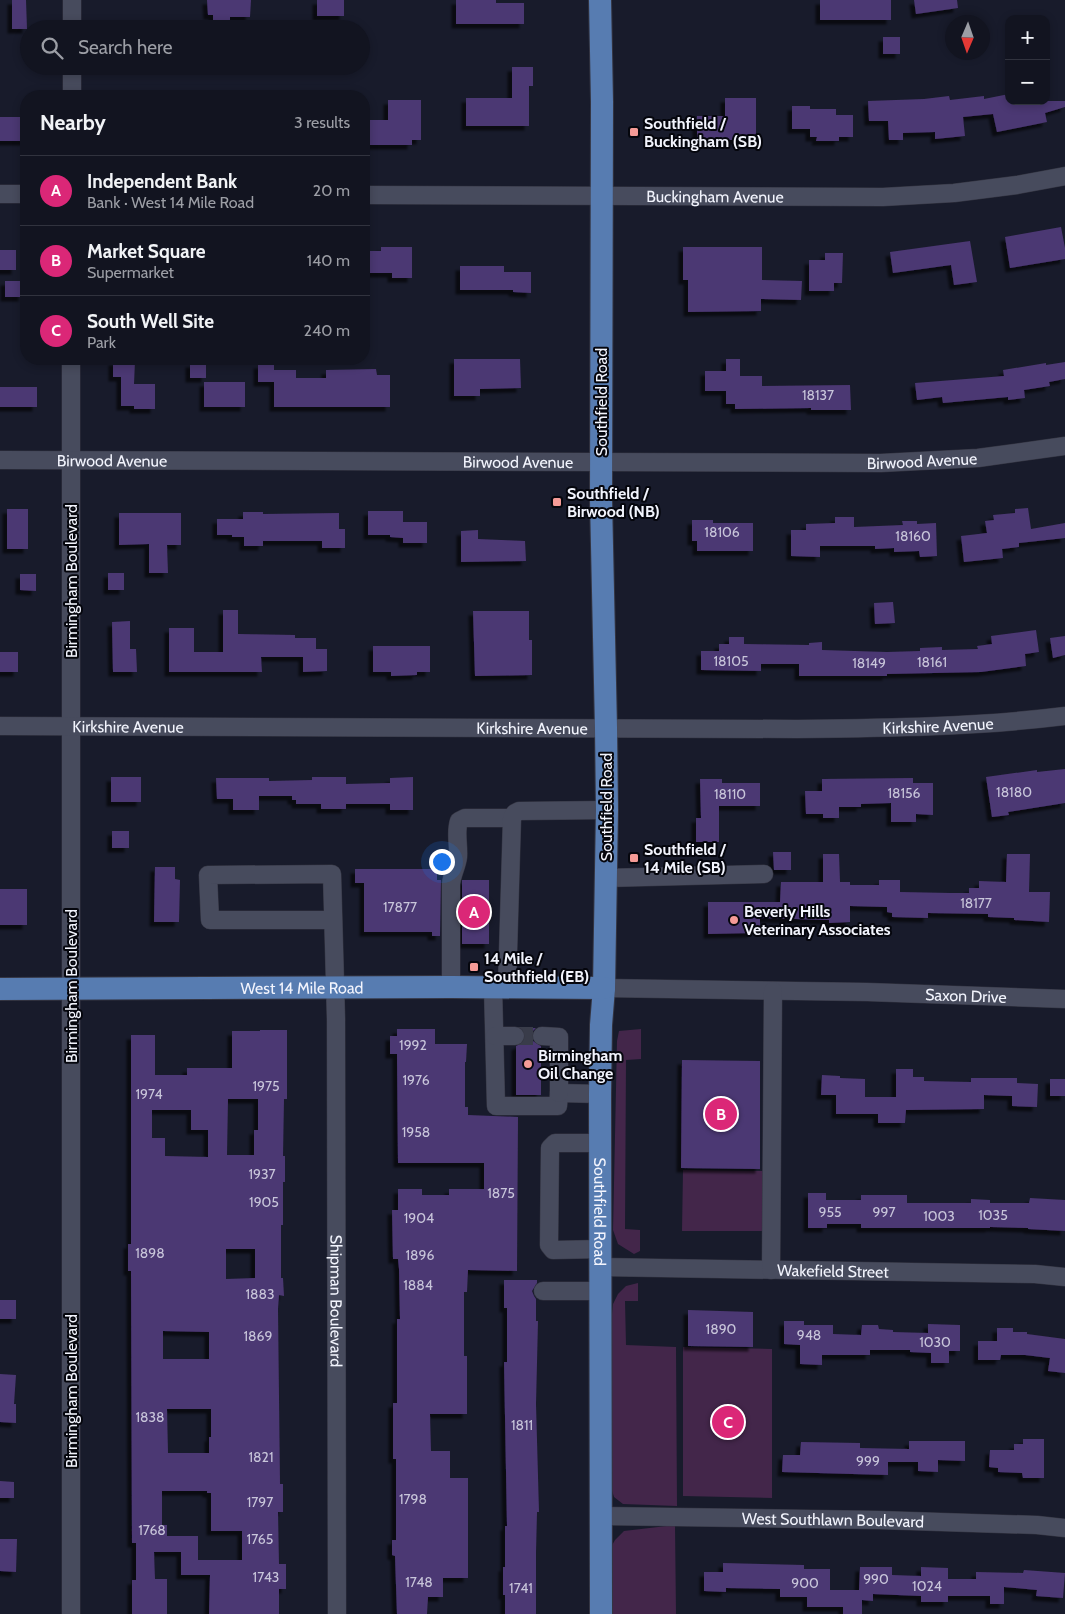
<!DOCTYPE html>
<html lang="en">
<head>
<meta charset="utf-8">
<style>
  :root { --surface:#121420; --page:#1b1d29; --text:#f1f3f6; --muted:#9c9ea5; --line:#31333e; --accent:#db2777 }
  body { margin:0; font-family:Cabin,sans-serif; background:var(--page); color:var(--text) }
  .controls { position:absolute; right:15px; top:15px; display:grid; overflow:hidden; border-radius:10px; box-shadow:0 2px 8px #0003 }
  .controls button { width:45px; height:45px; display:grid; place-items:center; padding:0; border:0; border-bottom:1px solid var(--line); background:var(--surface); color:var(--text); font:25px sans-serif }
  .compass { position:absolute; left:945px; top:15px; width:45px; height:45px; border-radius:50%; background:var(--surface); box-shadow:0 2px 8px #0003; rotate:182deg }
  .you { position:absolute; left:441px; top:861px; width:18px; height:18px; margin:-12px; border:4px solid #fff; border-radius:50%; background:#1a73e8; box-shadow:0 0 0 8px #1a73e833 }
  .badge { display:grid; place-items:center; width:32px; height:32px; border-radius:50%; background:var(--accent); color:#fff; font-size:16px; font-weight:700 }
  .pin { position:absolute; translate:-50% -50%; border:2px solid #fff; box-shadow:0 1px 5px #0006 }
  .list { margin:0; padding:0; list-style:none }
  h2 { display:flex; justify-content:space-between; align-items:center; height:65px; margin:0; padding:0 20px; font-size:21px }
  h2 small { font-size:16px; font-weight:400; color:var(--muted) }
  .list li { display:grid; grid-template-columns:32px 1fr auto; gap:15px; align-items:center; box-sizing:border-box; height:70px; padding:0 20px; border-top:1px solid var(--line) }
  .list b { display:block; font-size:19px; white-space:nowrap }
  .list p { margin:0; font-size:16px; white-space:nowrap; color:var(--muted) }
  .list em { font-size:16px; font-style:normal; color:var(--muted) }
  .icon { flex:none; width:28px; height:28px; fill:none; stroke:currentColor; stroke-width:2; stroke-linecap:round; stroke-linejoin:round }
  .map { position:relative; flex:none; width:1065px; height:1614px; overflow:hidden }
  .search { position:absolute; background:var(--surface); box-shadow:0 2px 8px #0003; left:20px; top:20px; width:350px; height:55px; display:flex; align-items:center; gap:12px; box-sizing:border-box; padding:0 18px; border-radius:28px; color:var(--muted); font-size:19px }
  .panel { position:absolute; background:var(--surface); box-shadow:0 2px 8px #0003; left:20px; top:90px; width:350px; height:275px; border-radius:20px }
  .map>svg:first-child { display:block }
</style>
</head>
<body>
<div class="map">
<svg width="1065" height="1614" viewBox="0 0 1065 1614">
  <defs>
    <filter id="shadow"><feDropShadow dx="-4.5" dy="4.5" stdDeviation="1" flood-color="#0009"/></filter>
  </defs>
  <rect width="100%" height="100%" fill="#181b2b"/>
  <path fill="#43264a" d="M641 1029V1059L626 1060 625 1229 640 1230V1251L634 1254 618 1244 613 1230 617 1041 619 1031Z
    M683 1170 763 1171V1231H682Z
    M638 1283V1301H625L626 1345 676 1347 677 1506 623 1504 614 1497 610 1484 609 1343 613 1304 618 1294 626 1286Z
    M683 1347 772 1349V1498L683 1496Z
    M675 1525 676 1614H611L610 1549 615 1540 624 1531Z"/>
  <path fill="#4c3773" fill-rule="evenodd" filter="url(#shadow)" d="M12 0H26L27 29H12Z
    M207 0H251L250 17H230V22H213V15H208Z
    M317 0H344V16H317Z
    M456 0H496V3H524V24H456Z
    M820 0H891V20H820Z
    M914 0H957L958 8 916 14Z
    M883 37H900V54H883Z
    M512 67H533V86H529V126H466V98H512Z
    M1009 94V101H1065V107L1045 113 1047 122 997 132 993 114 963 117 965 136 935 139V132L903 133V140H889L888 121H869L868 101 924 99 949 96 950 100 984 96V99Z
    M725 98H756V136H743V140H697V116H725Z
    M388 100H421V140H412V145H364V120H388Z
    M792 106H810V109H836V115H853V137H839V141H816L817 137H810V129H792Z
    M0 117H26V141H0Z
    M1061 227 1065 248V259L1010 268 1005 237Z
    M970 241 977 282 954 285 951 265 893 273 890 252Z
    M381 247H412V278H392V273H365V251H381Z
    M683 247H762V280L802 281 801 300 761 299V311L688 312V280H683Z
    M0 250H16V270H0Z
    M825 253H843L842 283H834V291H809V260H825Z
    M460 266H504V272H531V293L513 292V290H460Z
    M5 281H23V297H5Z
    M454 359H520L521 388 480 389V396H454Z
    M726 359H740V376H762V386L850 385 851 410H811V408L735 409V404H726V391H705V371H726Z
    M113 361H135L134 384H155V409H134V406H121V377H113Z
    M1065 362V379L1049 382 1050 386 1024 390 1025 398 1008 400V397L943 403 942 397 917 400 915 383 1004 376 1003 370 1046 363V365Z
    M190 363H206V378H190Z
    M258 364H274V370H296V378H326V370L376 369 377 375H390V407H274V382H258Z
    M204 382H245V407H204Z
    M0 387H37V407H0Z
    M1028 508 1031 529 1065 523V538L1019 543V547L1002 549 1003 558 964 562 961 536 987 533 985 521 994 520 993 515 1015 513V509Z
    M7 509H28V549H7Z
    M368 511H403V522H427V543H403V538L390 537V535H368Z
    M243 512H263V514L339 513V529H345V548H322V541H263V546H244V537H232V535H217V519H243Z
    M119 513H181V545H167L168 573H149V544L119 545Z
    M835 517H854V527L903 525 902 521H917V524L936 523 937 556 920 557 919 551 894 552V548L875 549V546H820V557L791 556V530H806V524L835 523Z
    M692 520H713V523H753V551H697V541H692Z
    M478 530V539L525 541 526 561 461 562V531Z
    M108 573H124V590H108Z
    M20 574H36V591L20 590Z
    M893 602 895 623 875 624 874 603Z
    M223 610H238V634L295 635V638H316V649H327V671L303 672V657H261L262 672H169V628H194V652H223Z
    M473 611H529V640H532V675L475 676Z
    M130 621V649H136L137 672H113L112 622Z
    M1036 630 1039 652 1025 654 1026 666 981 672 887 674V676H799V664H761V671L701 670V651H719V644H729V637H744V644L809 645V643L822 642V650L887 652 920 651V648L942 647V650L978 649 977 646 992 644 991 636Z
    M1065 636V655L1053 658 1050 638Z
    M373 646H430V672H417V675L391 676V672H373Z
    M0 652H18V672H0Z
    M1065 769V803L1008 812 1009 815 992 817 986 777 1037 770V772Z
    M111 777H141V802H111Z
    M312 777H346V784L390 783V778L413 777V810H390V804H346V809H321V804H296V800H292V796H259V810H233V799H217L216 778H269V781L312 780Z
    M913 778V783H933V815L916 814V822H891V803L861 804V807H839V818H823V814H806L805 791H822V779Z
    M700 779H722V783H760V806H719V842H696V818H701Z
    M112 831H129V848H112Z
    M773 852H791V870H774Z
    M823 854H839L840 882H850V885H879V880H900V892L951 893H969V888H979V881L1006 882 1007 854H1030L1029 892H1050L1049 922 1014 920V918L988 917V914L928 913V918L892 917V913L887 912V907L850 906V922L829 923V920L760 918V926H752V933L708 934V902H780L781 882H823Z
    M155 867H175V879L180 880 179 922H154Z
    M355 869H437V880H441L440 936H432V932H364V883H355Z
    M462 880H489V944H462Z
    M0 889H27V925H0Z
    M521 1028H536L533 1031 531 1036 533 1041 541 1046V1095H516V1046L524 1042 526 1036 524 1031Z
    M397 1029H435V1044H467L466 1062H465V1107H468V1115L518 1117 517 1271 468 1270 467 1292H464V1356H467V1414H430L431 1451H450V1478H468V1578H443V1597H428L427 1614H397L395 1556 392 1555V1540H396V1459H393V1403H397V1319H400L399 1269 398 1259H393L392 1210H398V1189H422V1195H449V1189H484V1163H398L397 1054H390V1036H397Z
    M260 1030H287V1099H284L283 1156H285V1182H283V1225H281V1278H283L284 1296 279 1295 278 1309 280 1484H283V1512H278L279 1564H286V1589H279V1614H209L210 1575H181V1552H154L155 1579H167V1614H132V1580H136V1543H132L131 1271H128V1244H131V1035H155V1075H187V1068H232V1031H260ZM228 1099H258V1130H254V1155H227ZM152 1110H191V1130H208V1157L165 1156V1138H152ZM226 1249H255V1278L226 1279ZM163 1331 209 1332V1359H163ZM167 1409H211V1437H209V1453H168ZM162 1491H207V1493H211V1531H242V1560H198V1536H167V1525H162Z
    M682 1060 760 1061V1169L681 1168Z
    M896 1069H913V1077H924V1081L971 1082V1078H1017V1083L1038 1084 1037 1107 1012 1106V1096L984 1095V1109L906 1110 905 1123H878V1114H836V1095H821L822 1075 840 1076V1078L865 1079V1097H896Z
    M1050 1079H1065V1096H1050Z
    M808 1193H826V1200H861V1195H907V1203H971V1199L990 1200V1203H1029L1030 1198 1065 1200V1231L1028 1229V1228L990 1227V1228H861V1224H827V1228H808Z
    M504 1280H537V1283L532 1291 534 1296 536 1299V1321H538L536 1404 539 1512H537L536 1553V1614H505V1595H503V1567H505V1526H507L504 1362H507V1308H504Z
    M0 1300H16V1319H0Z
    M688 1310 753 1312V1347L688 1346Z
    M784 1321H804V1325H833V1334L861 1335 862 1325H878L879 1329 893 1330V1332L928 1333V1324L960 1325V1351H949V1363H931V1353L910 1352V1350H870V1355H822V1365L800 1364V1345L784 1344Z
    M997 1328H1013V1332H1027V1334L1065 1339V1373L1048 1371 1050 1358 1025 1355H1001L1000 1360H978V1341H997Z
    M0 1374 16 1375 14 1404H16V1423L0 1422Z
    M1023 1439H1044V1478H1023L1022 1473 998 1472V1468L989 1467 990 1450H1014V1444H1023Z
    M909 1441H965V1461L938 1460V1472L918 1471V1462H888V1475L782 1472 783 1455H800L801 1442 860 1443V1448L909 1449Z
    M0 1481 14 1482V1498H0Z
    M0 1539H17L16 1572 0 1571Z
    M723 1563 804 1565V1569H830V1590H859L860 1567H892V1575L921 1576V1567L948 1568V1579H976V1572L1023 1573 1024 1570 1065 1573 1063 1598 1036 1596 1037 1590 1004 1587V1604H990V1596H948V1602H921V1596L873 1594V1601L862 1600V1614H843V1607H807V1597H780V1589L726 1588V1592L704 1591V1572H723Z"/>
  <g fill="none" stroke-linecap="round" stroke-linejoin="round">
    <path stroke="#393c4a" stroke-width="18" stroke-dasharray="18 9" stroke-linecap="butt" d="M515 1036H542"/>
    <g stroke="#343542" stroke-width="19">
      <g id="minor">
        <path d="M72 29V0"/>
        <path d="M72 96V66"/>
        <path d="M0 194H26"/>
        <path id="s1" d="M364 195 883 197 954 193 1017 185 1065 176"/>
        <path d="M71 359V1614"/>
        <path id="s2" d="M0 460 881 463 978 458 1065 446"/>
        <path id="s3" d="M0 726 797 729C887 728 976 727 1065 716"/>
        <path d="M606 878 764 874"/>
        <path id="s4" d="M333 920H210L208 875 332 874 336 1019 337 1614"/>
        <path d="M451 987V884C452 874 457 866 458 857 459 845 455 832 459 821L465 818H512"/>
        <path d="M493 987 496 1106H558L559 1093 600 1094"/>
        <path d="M507 987 512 818 515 813 519 811 607 810"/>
        <path id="s5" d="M604 988 867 992 1065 999"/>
        <path d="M495 1036H515"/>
        <path d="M542 1036 559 1037V1093"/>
        <path d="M601 1143H555L550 1148 549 1245 553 1250 601 1249"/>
        <path id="s6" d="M601 1267 1035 1274 1065 1277"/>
        <path d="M771 1270 773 991"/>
        <path d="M543 1291H601"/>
        <path id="s7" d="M601 1516 879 1520 1037 1525 1065 1528"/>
      </g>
    </g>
    <g stroke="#343542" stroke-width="24">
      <g id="major">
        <path id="s8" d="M600 0 602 102 601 500 606 728 607 810 604 988 601 1025 600 1094 601 1614"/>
        <path id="s9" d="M0 989 451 987 604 988"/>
      </g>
    </g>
    <use href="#minor" stroke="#474b5d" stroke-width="18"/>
    <use href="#major" stroke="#577cb1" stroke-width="22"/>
  </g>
  <g fill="#f59b97" stroke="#05060d" stroke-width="2">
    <rect x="629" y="127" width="10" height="10" rx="2.5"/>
    <rect x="552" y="497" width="10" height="10" rx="2.5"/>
    <rect x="629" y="853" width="10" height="10" rx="2.5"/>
    <circle cx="734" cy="920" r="5"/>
    <rect x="469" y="962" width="10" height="10" rx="2.5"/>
    <circle cx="528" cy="1064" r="5"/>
  </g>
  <g text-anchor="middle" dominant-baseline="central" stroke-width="4" stroke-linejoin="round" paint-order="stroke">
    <g font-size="14" fill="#c8c5da">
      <text x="818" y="395">18137</text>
      <text x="722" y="532">18106</text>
      <text x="913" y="536">18160</text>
      <text x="731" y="661">18105</text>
      <text x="932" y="662">18161</text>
      <text x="869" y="663">18149</text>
      <text x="1014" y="792">18180</text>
      <text x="904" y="793">18156</text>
      <text x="730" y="794">18110</text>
      <text x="976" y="903">18177</text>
      <text x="400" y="907">17877</text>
      <text x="413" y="1045">1992</text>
      <text x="416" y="1080">1976</text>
      <text x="266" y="1086">1975</text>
      <text x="149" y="1094">1974</text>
      <text x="416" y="1132">1958</text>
      <text x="262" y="1174">1937</text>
      <text x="501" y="1193">1875</text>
      <text x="264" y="1202">1905</text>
      <text x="830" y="1212">955</text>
      <text x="884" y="1212">997</text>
      <text x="993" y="1215">1035</text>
      <text x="939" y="1216">1003</text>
      <text x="419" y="1218">1904</text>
      <text x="150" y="1253">1898</text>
      <text x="420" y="1255">1896</text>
      <text x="418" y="1285">1884</text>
      <text x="260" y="1294">1883</text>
      <text x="721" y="1329">1890</text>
      <text x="809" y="1335">948</text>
      <text x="258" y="1336">1869</text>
      <text x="935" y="1342">1030</text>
      <text x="150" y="1417">1838</text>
      <text x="522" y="1425">1811</text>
      <text x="261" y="1457">1821</text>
      <text x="868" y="1461">999</text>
      <text x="413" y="1499">1798</text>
      <text x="260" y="1502">1797</text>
      <text x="152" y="1530">1768</text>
      <text x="260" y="1539">1765</text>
      <text x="266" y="1577">1743</text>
      <text x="876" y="1579">990</text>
      <text x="419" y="1582">1748</text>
      <text x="805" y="1583">900</text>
      <text x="927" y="1586">1024</text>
      <text x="521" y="1588">1741</text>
    </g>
    <g font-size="16" font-weight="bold" fill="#f2f4fd" stroke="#05060d" text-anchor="start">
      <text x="644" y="123">Southfield /<tspan x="644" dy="18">Buckingham (SB)</tspan></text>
      <text x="567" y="493">Southfield /<tspan x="567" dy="18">Birwood (NB)</tspan></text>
      <text x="644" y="849">Southfield /<tspan x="644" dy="18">14 Mile (SB)</tspan></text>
      <text x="744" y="911">Beverly Hills<tspan x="744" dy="18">Veterinary Associates</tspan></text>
      <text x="484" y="958">14 Mile /<tspan x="484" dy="18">Southfield (EB)</tspan></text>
      <text x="538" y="1055">Birmingham<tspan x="538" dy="18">Oil Change</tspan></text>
    </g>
    <g font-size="16" fill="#f2f4fd" stroke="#05060d">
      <text stroke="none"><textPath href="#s1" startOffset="351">Buckingham Avenue</textPath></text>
      <text transform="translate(601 402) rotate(-90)">Southfield Road</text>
      <text stroke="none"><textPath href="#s2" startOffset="112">Birwood Avenue</textPath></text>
      <text stroke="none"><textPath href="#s2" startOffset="922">Birwood Avenue</textPath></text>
      <text stroke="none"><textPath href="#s2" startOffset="518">Birwood Avenue</textPath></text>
      <text transform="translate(71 581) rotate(-90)">Birmingham Boulevard</text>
      <text stroke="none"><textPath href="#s3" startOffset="938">Kirkshire Avenue</textPath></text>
      <text stroke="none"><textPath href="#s3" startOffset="128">Kirkshire Avenue</textPath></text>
      <text stroke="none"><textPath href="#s3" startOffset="532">Kirkshire Avenue</textPath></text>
      <text transform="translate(606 807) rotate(-90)">Southfield Road</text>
      <text transform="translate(71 986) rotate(-90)">Birmingham Boulevard</text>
      <text stroke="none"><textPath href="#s9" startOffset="302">West 14 Mile Road</textPath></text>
      <text stroke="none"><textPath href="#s5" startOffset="362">Saxon Drive</textPath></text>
      <text stroke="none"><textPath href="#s8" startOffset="1212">Southfield Road</textPath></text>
      <text stroke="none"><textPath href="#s6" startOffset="232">Wakefield Street</textPath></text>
      <text stroke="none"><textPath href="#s4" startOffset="719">Shipman Boulevard</textPath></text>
      <text transform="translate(71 1391) rotate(-90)">Birmingham Boulevard</text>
      <text stroke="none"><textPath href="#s7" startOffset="232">West Southlawn Boulevard</textPath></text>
    </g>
  </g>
</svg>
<div class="controls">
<button>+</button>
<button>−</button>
</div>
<svg class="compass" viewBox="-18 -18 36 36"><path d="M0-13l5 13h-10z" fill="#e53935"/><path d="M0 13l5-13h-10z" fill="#9c9ea5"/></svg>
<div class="you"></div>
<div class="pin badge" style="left:474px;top:912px">A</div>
<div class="pin badge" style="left:721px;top:1114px">B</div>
<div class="pin badge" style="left:728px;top:1422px">C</div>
<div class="search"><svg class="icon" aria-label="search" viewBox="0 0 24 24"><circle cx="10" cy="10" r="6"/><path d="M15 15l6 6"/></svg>Search here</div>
<section class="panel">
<h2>Nearby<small>3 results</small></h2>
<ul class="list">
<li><span class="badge">A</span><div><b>Independent Bank</b><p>Bank · West 14 Mile Road</p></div><em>20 m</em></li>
<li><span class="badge">B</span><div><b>Market Square</b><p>Supermarket</p></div><em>140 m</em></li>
<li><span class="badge">C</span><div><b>South Well Site</b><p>Park</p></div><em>240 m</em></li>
</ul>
</section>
</div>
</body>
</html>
